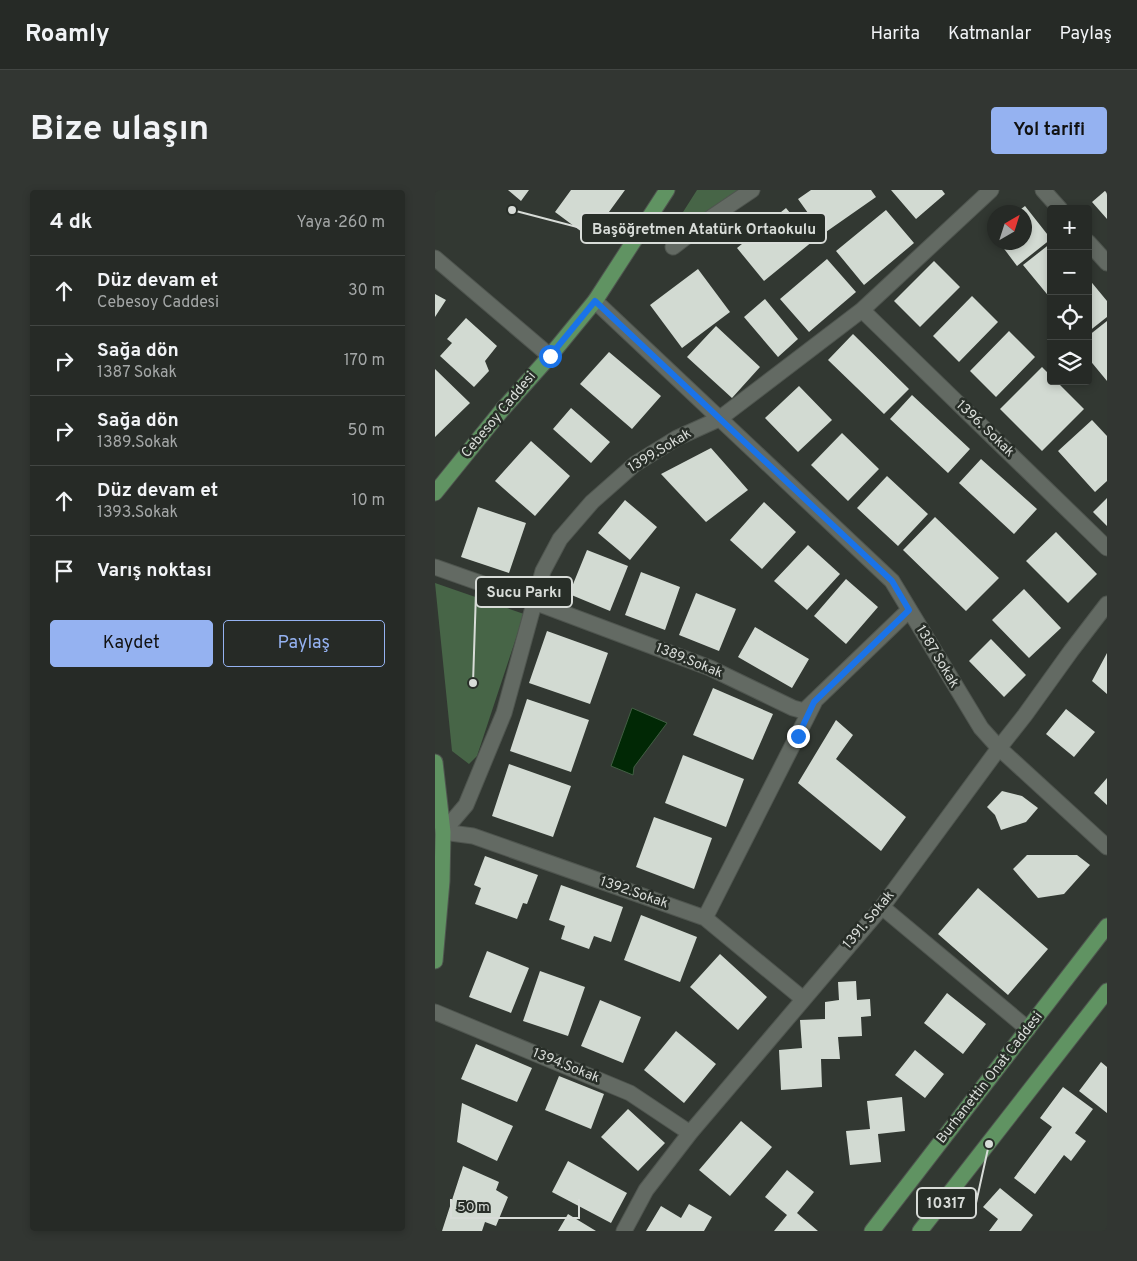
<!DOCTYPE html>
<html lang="tr">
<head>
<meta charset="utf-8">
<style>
  :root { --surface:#262a26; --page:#323632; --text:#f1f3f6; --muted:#a4a7a7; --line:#424643; --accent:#95b2f1 }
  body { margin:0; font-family:Overpass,sans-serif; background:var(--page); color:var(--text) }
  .controls { position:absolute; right:15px; top:15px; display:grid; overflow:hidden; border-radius:5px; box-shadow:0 2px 8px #0003 }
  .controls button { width:45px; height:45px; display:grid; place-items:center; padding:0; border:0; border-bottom:1px solid var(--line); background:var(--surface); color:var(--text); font:25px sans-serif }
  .compass { position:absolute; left:552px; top:15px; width:45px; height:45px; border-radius:50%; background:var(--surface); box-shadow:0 2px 8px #0003; rotate:39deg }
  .scale { position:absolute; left:15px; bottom:12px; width:130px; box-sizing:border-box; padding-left:5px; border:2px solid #d8dcd8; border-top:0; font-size:14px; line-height:18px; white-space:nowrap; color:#d8dcd8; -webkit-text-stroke:4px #282e28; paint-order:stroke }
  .stop { position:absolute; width:15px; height:15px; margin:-11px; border:4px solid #1a73e8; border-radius:50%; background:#fff }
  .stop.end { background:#1a73e8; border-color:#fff; box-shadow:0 1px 5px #0008 }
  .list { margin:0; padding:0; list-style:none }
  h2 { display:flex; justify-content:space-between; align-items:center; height:65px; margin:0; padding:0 20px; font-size:21px }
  h2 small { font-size:16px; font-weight:400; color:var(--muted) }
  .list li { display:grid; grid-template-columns:32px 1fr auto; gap:15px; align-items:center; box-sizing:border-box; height:70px; padding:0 20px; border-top:1px solid var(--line) }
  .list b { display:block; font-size:19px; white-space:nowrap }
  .list p { margin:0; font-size:16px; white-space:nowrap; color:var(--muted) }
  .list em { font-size:16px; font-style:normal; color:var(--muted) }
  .actions { display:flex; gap:10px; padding:15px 20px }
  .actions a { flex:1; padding:11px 0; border:1px solid var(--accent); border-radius:5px; text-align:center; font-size:18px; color:var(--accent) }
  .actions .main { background:var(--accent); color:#111 }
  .icon { flex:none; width:28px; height:28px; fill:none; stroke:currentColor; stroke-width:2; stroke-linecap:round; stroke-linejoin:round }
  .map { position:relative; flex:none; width:672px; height:1041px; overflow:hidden; border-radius:5px }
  header { display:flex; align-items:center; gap:30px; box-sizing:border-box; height:70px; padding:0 25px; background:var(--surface); border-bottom:1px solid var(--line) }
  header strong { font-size:24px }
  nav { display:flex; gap:28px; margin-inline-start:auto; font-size:18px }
  .intro { display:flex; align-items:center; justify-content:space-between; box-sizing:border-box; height:120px; padding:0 30px }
  h1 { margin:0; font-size:35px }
  .button { padding:12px 22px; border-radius:5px; background:var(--accent); color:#111; font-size:18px; font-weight:700 }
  main { display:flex; gap:30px; padding:0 30px }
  aside { flex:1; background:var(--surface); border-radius:5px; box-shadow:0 2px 8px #0003 }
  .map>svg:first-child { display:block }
</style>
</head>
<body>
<header>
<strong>Roamly</strong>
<nav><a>Harita</a><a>Katmanlar</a><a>Paylaş</a></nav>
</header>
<div class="intro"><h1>Bize ulaşın</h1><a class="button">Yol tarifi</a></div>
<main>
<aside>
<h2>4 dk<small>Yaya · 260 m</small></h2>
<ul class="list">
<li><svg class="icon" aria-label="ahead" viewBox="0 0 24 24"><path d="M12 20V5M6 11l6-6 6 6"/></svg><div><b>Düz devam et</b><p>Cebesoy Caddesi</p></div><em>30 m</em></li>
<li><svg class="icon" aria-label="right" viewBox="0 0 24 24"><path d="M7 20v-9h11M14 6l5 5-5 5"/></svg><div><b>Sağa dön</b><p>1387 Sokak</p></div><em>170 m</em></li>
<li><svg class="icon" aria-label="right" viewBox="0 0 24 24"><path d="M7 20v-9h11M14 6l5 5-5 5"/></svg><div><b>Sağa dön</b><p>1389.Sokak</p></div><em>50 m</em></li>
<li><svg class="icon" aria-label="ahead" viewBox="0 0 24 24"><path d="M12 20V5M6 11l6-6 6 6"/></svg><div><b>Düz devam et</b><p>1393.Sokak</p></div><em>10 m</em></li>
<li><svg class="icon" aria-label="arrive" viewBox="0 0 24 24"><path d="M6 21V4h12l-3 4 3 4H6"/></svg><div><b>Varış noktası</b></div></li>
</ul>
<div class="actions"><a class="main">Kaydet</a><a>Paylaş</a></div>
</aside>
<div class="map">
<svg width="672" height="1041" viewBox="0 0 672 1041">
  <rect width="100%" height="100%" fill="#323832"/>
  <path fill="#476547" d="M262 0H304L229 52Z
    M0 393 89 424 42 566 34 574 17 561Z"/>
  <path fill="#012805" stroke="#425e44" d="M197 518 232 533 199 577 198 585 176 576Z"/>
  <path fill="#d2dad2" d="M73 0H94L86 11Z
    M136 0H190L155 48 120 22Z
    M376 0H436L441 7 388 44 363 9Z
    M456 0H507L510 4 481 29Z
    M671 0H672V29L657 12Z
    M590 16 616 49 582 76 564 52H590V22H582Z
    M351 18 378 51 329 91 302 58Z
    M451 20 479 53 429 95 401 61Z
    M616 53V109L588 75Z
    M392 69 421 102 374 142 345 109Z
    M499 71 525 97 485 137 459 111Z
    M263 79 295 122 247 158 215 115Z
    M653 88 672 111V127L653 142Z
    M0 104 11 110 0 127Z
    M537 106 563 132 524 172 498 146Z
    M330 109 363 149 343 167 309 127Z
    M31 128 62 156 50 171 54 181 39 197 5 166 17 153 12 149Z
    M672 131V191L653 168V146Z
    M281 136 325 177 297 208 252 167Z
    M574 141 600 167 561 207 535 181Z
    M418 144 474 199 449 224 393 170Z
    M174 162 226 206 197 239 145 194Z
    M607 177 616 186V191H621L649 219 607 261 565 219Z
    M0 179 35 213 0 247Z
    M364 196 397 230 363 262 330 228Z
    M477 205 535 259 513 283 455 229Z
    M136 218 175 252 156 273 118 239Z
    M657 230 672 246V291L660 302 623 261Z
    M407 243 444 279 413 311 376 275Z
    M96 251 135 286 100 326 60 291Z
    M276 258 313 300 271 332 226 284Z
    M546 269 602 319 579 344 524 293Z
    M452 286 493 324 463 356 422 318Z
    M672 308V336L658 322Z
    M190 310 222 337 195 370 163 343Z
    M329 312 361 342 327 379 295 350Z
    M43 317 91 333 74 383 26 367Z
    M500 327 564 388 531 421 468 360Z
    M621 342 662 384 633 413 591 371Z
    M373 355 405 384 372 420 339 391Z
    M152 360 193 376 175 421 134 404Z
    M206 382 245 397 230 440 190 425Z
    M411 389 443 417 411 454 379 426Z
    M589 399 626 438 594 468 557 430Z
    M261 403 301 419 284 461 244 445Z
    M320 437 374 469 357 498 303 467Z
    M112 441 173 463 155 514 94 493Z
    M556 449 591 485 569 507 534 471Z
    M672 463V504L657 491Z
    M278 498 338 524 318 570 258 545Z
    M92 509 154 530 136 582 75 561Z
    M631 519 660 542 639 567 611 544Z
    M401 530 418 545 401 569 471 627 446 661 363 593Z
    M248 565 309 589 291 637 230 613Z
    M74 574 136 596 118 647 57 626Z
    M672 588V615L659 603Z
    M567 601 587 606 603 618 591 632 566 640 560 625 552 617Z
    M219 627 277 648 259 699 201 677Z
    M592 665H642L655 675 629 704 603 708 578 679Z
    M50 666 103 685 92 714 88 713 82 729 40 714 46 698 39 695Z
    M126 695 188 717 176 752 159 746 154 759 126 749 130 736 114 730Z
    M543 698 613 759 573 805 503 744Z
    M206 725 262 747 245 792 189 770Z
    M52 761 94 778 76 823 34 807Z
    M285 764 332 807 303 840 255 797Z
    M105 781 150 797 133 846 88 831Z
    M421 791 422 810 435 809 436 826 426 827 427 846 403 847 405 869H386L387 897 346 900 344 860 367 858 365 830 390 829V812L404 810 403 792Z
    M512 803 551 834 528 864 489 833Z
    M165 810 206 827 188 873 146 856Z
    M241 841 281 874 249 913 209 880Z
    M41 854 97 878 82 912 26 889Z
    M480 860 509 884 490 908 460 885Z
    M666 872 672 877V923L644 901Z
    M124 886 169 904 156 939 110 920Z
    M628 897 658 919 640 943 651 951 636 971 629 965 600 1004 579 988 617 937 605 928Z
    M467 907 470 941 443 944 446 972 415 975 411 941 435 939 432 911Z
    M27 913 78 936 62 971 22 952Z
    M193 919 230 953 203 981 166 947Z
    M306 931 337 957 295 1006 264 980Z
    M133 971 192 1003 176 1033 117 1002Z
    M28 976 64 992 61 1000 73 1007 61 1036 50 1032 47 1041H7Z
    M352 980 379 1002 362 1023 383 1041H339L352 1025 330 1007Z
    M565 998 598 1025 586 1041H554L563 1029 548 1017Z
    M254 1014 277 1027 269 1041H211L226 1016 246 1028Z
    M133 1024 161 1041H123Z"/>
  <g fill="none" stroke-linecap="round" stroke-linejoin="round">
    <g stroke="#4f554f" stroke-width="17">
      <path id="minor" d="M608 0 625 19
        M653 52 672 73
        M238 57 277 27 317 0
        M0 68 115 166
        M160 111 457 391 546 538 564 558 672 657
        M427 120 672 358
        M0 377 99 412 275 478 358 518 369 521 474 420
        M8 642 31 615 69 523 108 381 125 349 157 312 200 274 242 248 284 229 427 120 556 0
        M8 642 38 646 270 728 367 808
        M447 717 593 839
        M270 728 379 513
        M0 822 195 903 255 943
        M189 1041 211 1000 255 943 447 717 564 558 590 525 636 461 672 414"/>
    </g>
    <g stroke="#4f554f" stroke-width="17">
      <path id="major" d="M0 303 67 220 115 166 160 111 232 0
        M0 572 8 642 7 691 0 771
        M437 1041 672 736
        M485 1041 672 801"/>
    </g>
    <use href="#minor" stroke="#636a63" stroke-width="15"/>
    <use href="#major" stroke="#609362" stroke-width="15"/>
  </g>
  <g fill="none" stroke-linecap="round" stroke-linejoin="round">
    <path stroke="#1a73e8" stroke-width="6" d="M115 166 160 111 457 391 474 420 379 512 363 546"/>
  </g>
  <g text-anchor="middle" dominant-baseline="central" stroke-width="5" stroke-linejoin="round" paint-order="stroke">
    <g font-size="14" fill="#d8dcd8" stroke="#282e28">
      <text transform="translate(64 225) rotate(-50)">Cebesoy Caddesi</text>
      <text transform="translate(550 239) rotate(44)">1396. Sokak</text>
      <text transform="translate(225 261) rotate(-31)">1399.Sokak</text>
      <text transform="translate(502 467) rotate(59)">1387 Sokak</text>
      <text transform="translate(254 471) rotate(22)">1389.Sokak</text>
      <text transform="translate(199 703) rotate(19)">1392.Sokak</text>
      <text transform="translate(434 730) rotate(-50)">1391. Sokak</text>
      <text transform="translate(131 876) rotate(22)">1394.Sokak</text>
      <text transform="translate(555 888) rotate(-52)">Burhanettin Onat Caddesi</text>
    </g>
  </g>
  <path fill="none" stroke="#d8dcd8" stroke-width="2" d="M77 20L146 38M38 493L41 402M554 954L541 1013"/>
  <g fill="#d8dcd8" stroke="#282e28" stroke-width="2">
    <circle cx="77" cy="20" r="5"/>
    <circle cx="38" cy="493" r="5"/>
    <circle cx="554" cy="954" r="5"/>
  </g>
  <g fill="#282e28" stroke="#d8dcd8" stroke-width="2">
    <rect x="146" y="23" width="245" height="30" rx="5"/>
    <rect x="41" y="387" width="96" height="30" rx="5"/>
    <rect x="482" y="998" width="59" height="30" rx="5"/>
  </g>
  <g font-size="15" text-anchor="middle" font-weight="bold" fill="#d8dcd8">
    <text x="269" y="44">Başöğretmen Atatürk Ortaokulu</text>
    <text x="89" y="407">Sucu Parkı</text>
    <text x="511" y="1018">10317</text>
  </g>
</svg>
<div class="controls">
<button>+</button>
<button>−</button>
<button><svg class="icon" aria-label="locate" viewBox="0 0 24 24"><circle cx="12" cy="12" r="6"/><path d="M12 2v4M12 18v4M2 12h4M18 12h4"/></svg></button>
<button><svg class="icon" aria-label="layers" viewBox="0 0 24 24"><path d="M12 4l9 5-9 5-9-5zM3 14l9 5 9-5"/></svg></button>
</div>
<svg class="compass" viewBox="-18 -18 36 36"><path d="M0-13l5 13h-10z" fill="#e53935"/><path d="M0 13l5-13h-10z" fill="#a4a7a7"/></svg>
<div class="scale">50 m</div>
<div class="stop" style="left:115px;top:166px"></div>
<div class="stop end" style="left:363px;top:546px"></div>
</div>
</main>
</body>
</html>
